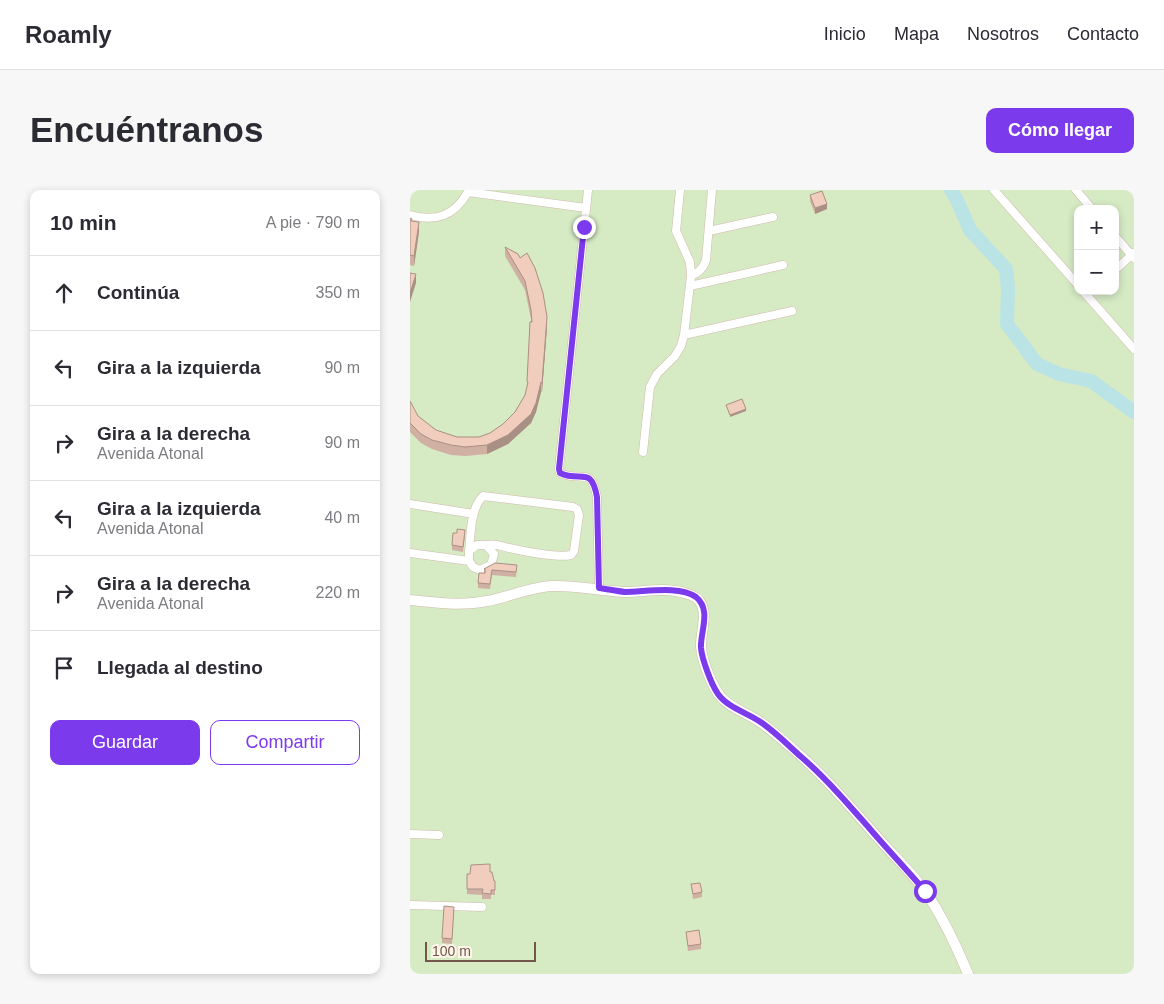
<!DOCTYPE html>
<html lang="es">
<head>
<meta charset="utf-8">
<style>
  :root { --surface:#fff; --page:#f7f7f7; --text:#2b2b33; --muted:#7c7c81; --line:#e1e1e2; --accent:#7c3aed }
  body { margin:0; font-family:Arial,sans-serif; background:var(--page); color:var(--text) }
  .controls { position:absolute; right:15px; top:15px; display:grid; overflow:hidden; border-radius:10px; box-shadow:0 2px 8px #0003 }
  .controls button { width:45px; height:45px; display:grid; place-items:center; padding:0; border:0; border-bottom:1px solid var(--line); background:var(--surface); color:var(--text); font:25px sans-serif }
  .scale { position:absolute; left:15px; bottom:12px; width:111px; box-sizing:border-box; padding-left:5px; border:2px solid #75564a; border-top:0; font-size:14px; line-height:18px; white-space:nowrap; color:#75564a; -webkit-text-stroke:4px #fff6eb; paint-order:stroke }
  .stop { position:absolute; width:15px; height:15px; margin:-11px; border:4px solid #7c3aed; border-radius:50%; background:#fff }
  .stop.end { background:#7c3aed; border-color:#fff; box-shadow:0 1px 5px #0008 }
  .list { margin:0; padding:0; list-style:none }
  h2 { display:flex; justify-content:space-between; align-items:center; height:65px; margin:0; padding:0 20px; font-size:21px }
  h2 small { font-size:16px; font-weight:400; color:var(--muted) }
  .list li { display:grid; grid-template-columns:32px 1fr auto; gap:15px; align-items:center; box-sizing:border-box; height:75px; padding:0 20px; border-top:1px solid var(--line) }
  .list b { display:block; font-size:19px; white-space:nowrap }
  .list p { margin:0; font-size:16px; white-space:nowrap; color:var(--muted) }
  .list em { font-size:16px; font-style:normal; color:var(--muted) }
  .actions { display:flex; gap:10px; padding:15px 20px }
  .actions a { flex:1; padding:11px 0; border:1px solid var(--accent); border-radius:10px; text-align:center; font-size:18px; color:var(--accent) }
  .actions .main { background:var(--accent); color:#fff }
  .icon { flex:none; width:28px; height:28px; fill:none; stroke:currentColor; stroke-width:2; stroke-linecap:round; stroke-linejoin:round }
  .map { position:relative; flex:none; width:724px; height:784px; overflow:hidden; border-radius:10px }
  header { display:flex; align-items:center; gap:30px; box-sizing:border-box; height:70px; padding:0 25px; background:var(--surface); border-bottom:1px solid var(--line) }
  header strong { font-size:24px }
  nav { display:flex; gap:28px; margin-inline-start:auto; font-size:18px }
  .intro { display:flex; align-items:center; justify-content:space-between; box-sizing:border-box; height:120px; padding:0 30px }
  h1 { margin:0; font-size:35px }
  .button { padding:12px 22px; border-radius:10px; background:var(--accent); color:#fff; font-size:18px; font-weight:700 }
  main { display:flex; gap:30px; padding:0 30px }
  aside { flex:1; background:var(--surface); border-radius:10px; box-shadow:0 2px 8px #0003 }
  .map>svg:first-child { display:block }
</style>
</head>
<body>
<header>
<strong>Roamly</strong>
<nav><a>Inicio</a><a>Mapa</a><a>Nosotros</a><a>Contacto</a></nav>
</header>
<div class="intro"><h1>Encuéntranos</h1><a class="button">Cómo llegar</a></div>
<main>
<aside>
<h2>10 min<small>A pie · 790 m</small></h2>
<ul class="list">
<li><svg class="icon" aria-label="ahead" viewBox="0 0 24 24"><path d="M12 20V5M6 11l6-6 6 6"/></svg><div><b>Continúa</b></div><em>350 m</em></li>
<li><svg class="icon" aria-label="left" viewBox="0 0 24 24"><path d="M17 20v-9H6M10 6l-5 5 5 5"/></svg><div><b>Gira a la izquierda</b></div><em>90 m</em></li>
<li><svg class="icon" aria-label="right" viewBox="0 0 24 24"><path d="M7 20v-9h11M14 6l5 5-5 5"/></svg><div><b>Gira a la derecha</b><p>Avenida Atonal</p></div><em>90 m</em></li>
<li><svg class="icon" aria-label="left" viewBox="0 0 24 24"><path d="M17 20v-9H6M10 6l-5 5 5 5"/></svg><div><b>Gira a la izquierda</b><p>Avenida Atonal</p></div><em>40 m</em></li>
<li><svg class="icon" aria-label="right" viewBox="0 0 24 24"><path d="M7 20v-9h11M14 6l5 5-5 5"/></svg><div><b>Gira a la derecha</b><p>Avenida Atonal</p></div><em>220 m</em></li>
<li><svg class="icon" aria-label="arrive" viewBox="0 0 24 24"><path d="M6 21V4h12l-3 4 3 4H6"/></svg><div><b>Llegada al destino</b></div></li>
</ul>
<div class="actions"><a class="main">Guardar</a><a>Compartir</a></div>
</aside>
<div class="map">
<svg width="724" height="784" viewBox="0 0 724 784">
  <rect width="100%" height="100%" fill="#fcf1e5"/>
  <path fill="#d6eac4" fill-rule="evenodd" d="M0 0H724V784H0ZM668 19H705V101H668Z"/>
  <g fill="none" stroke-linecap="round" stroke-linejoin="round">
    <path stroke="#bae3e6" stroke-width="14" d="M541 0 547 10 560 40 596 79 598 99 597 134 627 174 649 184 681 191 724 222"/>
    <g stroke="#d0baae" stroke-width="9">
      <path id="minor" d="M178 0 149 279 150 283C171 293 181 275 187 307L189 398
        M584 0 668 95
        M666 0 682 19
        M0 25C27 32 44 26 58 2L176 18
        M299 41 363 27
        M705 46 724 68
        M705 80 724 63
        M281 86C289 82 293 79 296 70L302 0
        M280 96 373 75
        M673 101 724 159
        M274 145 382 121
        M233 262 240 197 247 184 265 166 271 156 274 145 281 86 280 72 266 41 270 0
        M0 314 64 324
        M59 361C61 344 60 319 73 306L163 317 167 319 169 325 164 361 161 365C148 368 113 361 99 358 90 356 86 353 76 355
        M0 363 59 371 63 377 70 380 81 375 84 364 76 355H67L59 361V371
        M0 644 29 645
        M0 715 72 717"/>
    </g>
    <g stroke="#d0baae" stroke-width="11">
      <path id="tertiary" d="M0 410C26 413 52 416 77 411 99 407 120 397 142 396 166 395 191 401 215 402 236 402 260 396 281 405 303 414 290 440 291 457 292 470 302 497 311 507 320 518 335 522 347 530 360 538 371 549 383 559 415 586 441 618 469 649 484 666 502 683 515 701 533 727 546 755 558 784"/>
    </g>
    <use href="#minor" stroke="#fff" stroke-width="8"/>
    <use href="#tertiary" stroke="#fff" stroke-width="10"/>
  </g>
  <path fill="#cfb0a3" d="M400 5 417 19 405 24 400 11Z
    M0 28 9 42 4 76 0 75Z
    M95 57 108 64 137 137 132 202H131L126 222 121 233 98 254 77 264 55 266 41 265 22 259 11 253 0 242V211L8 226 26 240 47 247H69L80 243 93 234 105 222 115 205 117 199 121 129 115 100 95 66Z
    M47 343 55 345 53 362 42 360V355Z
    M107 375 106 387 82 385 80 399 68 398V393L74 383V379Z
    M80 682 84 691H85V705H81V709H72V705L57 704V699L60 684Z
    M281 694 292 702V707L283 709Z
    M44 717 42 754 32 753V748Z
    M276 742 291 754V759L278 761Z"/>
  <path fill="#a99084" d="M417 14V19L405 24V18Z
    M9 32V42L4 76V66Z
    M6 84V93L0 112V103Z
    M137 127V137L132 202V193Z
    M131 192V202L126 222 121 233 98 254 77 264V255Z
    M336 219V221L320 227V225Z"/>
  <path fill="#f1cdbd" stroke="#a99084" d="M412 1 417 14 405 18 400 5Z
    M0 28 2 29 1 31 9 32 4 66 0 65Z
    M95 57 108 64 110 68 117 63 125 78 133 103 137 127 132 193 131 192 126 213 121 224 98 245 77 255 55 257 41 255 22 250 11 244 0 233V211L8 226 26 240 47 247H69L80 243 93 234 105 222 115 205 118 192 117 191 120 132H122L121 120 115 91Z
    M0 83 6 84 0 103Z
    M332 209 336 219 320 225 316 215Z
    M47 339 55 340 53 357 42 355 43 343H47Z
    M85 373 107 375 106 382 82 380 80 394 68 393 69 383H75V379H74Z
    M80 674V682H82L84 691H85V700H81V704L72 703 73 699H57V684H60L61 675Z
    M290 693 292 702 283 704 281 694Z
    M34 716 44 717 42 749 32 748Z
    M289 740 291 754 278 756 276 742Z"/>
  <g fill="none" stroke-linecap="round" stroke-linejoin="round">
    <path stroke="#7c3aed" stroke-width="6" d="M174 37 149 279 150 283C171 293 181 275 187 307L189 398C197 399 206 401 215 402 235 402 269 395 286 407 302 420 290 442 291 458 292 469 301 494 308 504 318 518 338 523 352 533 365 542 377 554 389 565 415 587 437 613 460 639 478 660 497 680 515 701"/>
  </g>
</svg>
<div class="controls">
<button>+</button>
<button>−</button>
</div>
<div class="scale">100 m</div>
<div class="stop" style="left:515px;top:701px"></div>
<div class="stop end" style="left:174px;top:37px"></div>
</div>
</main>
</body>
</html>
